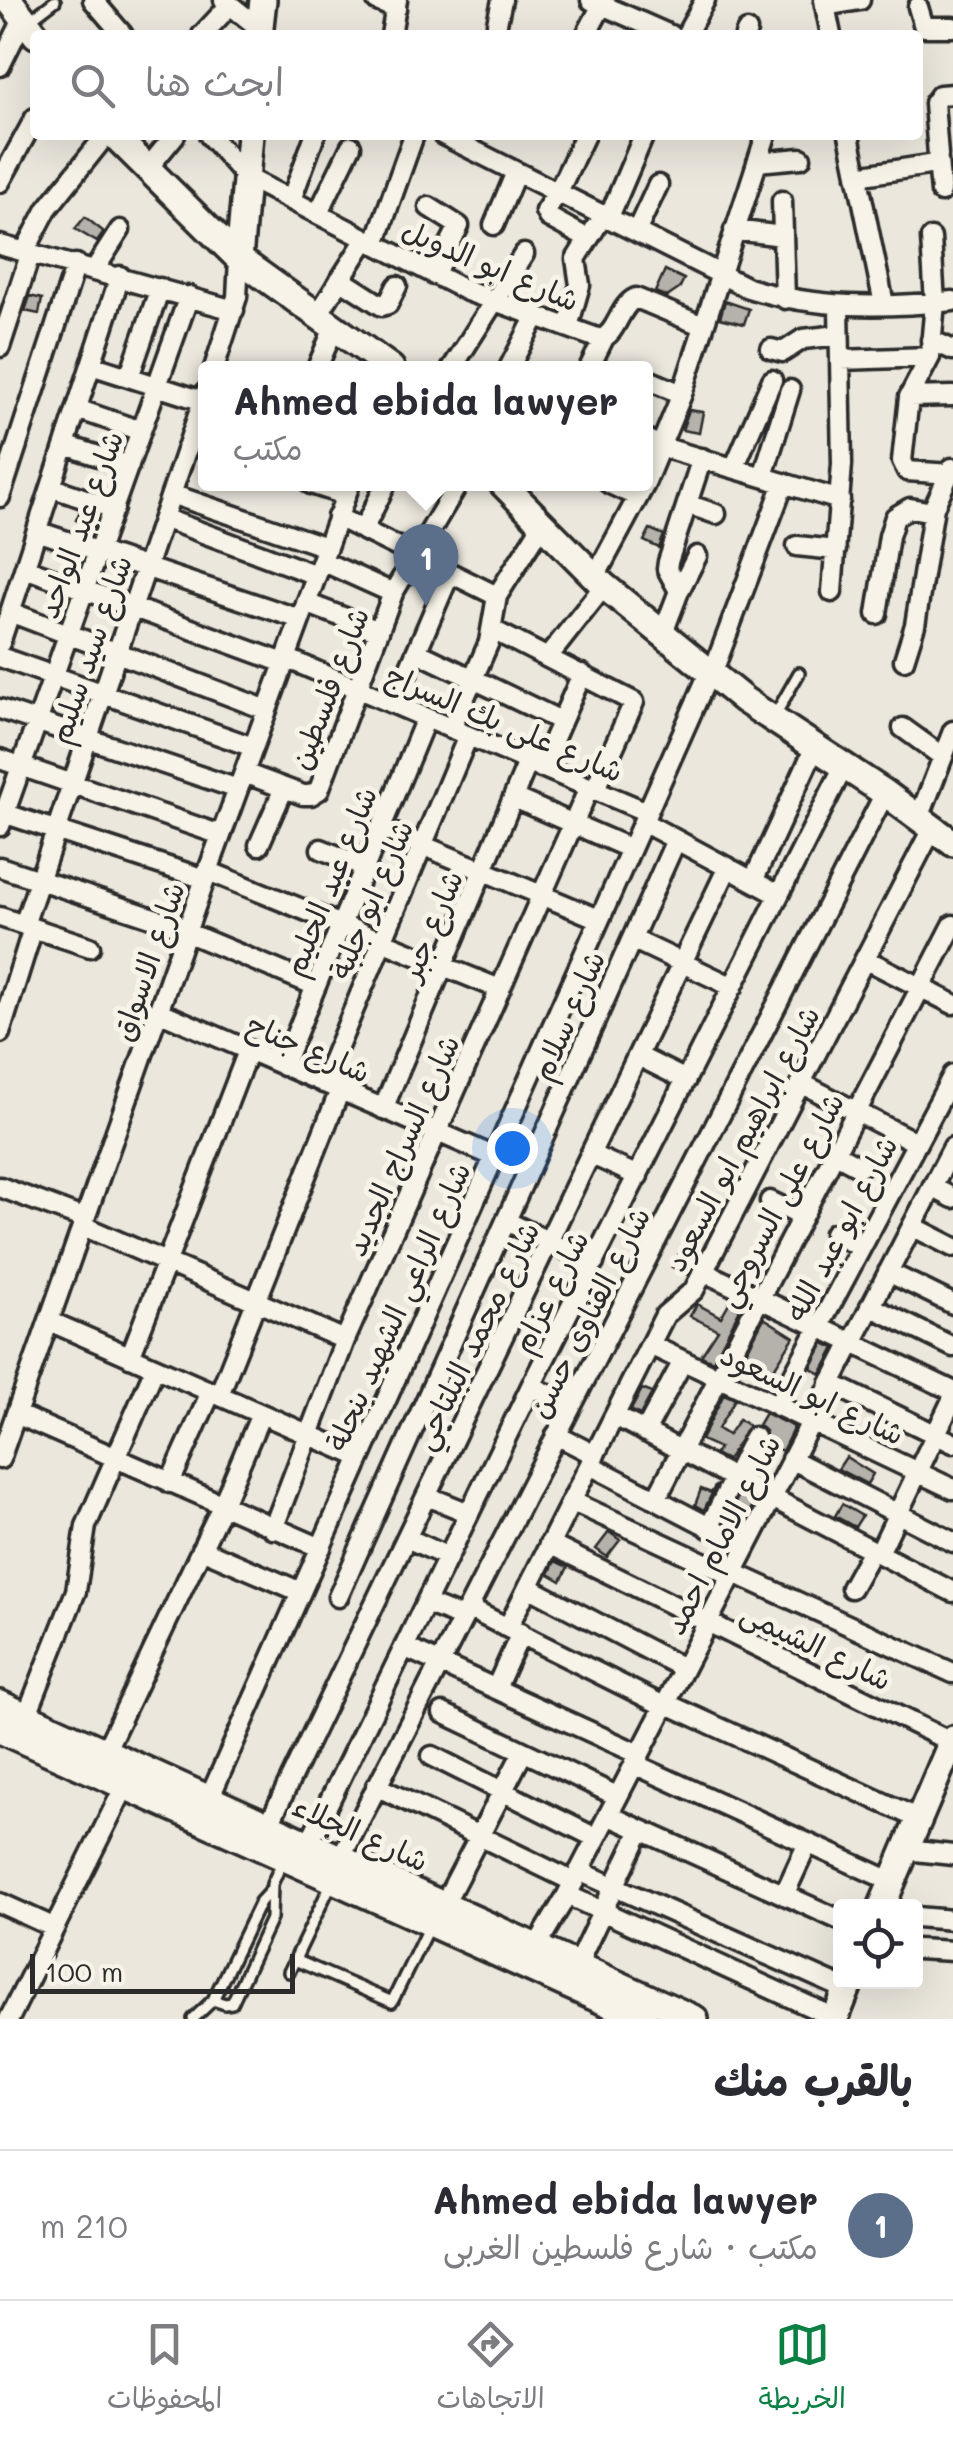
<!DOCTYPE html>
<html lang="ar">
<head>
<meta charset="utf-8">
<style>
  :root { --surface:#fff; --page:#f2f2f3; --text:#2b2b33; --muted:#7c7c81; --line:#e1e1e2; --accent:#0b8043 }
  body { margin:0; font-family:Mali,"Playpen Sans Arabic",sans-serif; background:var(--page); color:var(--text); direction:rtl }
  .controls { position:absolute; right:30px; bottom:30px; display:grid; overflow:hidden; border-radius:10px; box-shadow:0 10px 40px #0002 }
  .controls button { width:90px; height:90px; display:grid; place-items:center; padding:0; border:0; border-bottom:2px solid var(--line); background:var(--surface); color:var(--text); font:50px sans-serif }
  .scale { position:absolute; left:30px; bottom:25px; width:265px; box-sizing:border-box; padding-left:10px; border:5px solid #2b2b2b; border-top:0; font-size:28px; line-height:35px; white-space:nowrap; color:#2b2b2b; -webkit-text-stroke:8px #f7f3e8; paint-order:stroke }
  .you { position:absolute; left:512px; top:1148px; width:35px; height:35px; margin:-25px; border:8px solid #fff; border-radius:50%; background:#1a73e8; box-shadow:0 0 0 15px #1a73e833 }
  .badge { display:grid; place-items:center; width:65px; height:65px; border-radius:50%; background:var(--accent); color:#fff; font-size:32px; font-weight:700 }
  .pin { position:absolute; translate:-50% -82px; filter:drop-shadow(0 2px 5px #0008) }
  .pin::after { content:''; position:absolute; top:52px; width:35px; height:30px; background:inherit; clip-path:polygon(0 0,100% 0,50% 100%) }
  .popup { position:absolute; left:198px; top:361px; width:455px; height:130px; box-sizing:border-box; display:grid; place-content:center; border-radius:10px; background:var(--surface); filter:drop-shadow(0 2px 8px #0005); font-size:32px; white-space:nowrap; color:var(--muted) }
  .popup b { font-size:38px; color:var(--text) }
  .popup::after { content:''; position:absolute; left:50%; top:100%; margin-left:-20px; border:20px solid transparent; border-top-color:var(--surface) }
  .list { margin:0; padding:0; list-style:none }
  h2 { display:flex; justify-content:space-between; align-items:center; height:130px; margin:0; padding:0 40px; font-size:42px }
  h2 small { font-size:32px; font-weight:400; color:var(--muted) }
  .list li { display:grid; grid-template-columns:65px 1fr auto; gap:30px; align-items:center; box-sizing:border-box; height:150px; padding:0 40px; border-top:2px solid var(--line) }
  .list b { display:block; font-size:38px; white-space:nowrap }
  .list p { margin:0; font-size:32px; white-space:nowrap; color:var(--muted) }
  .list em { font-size:32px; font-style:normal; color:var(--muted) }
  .icon { flex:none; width:55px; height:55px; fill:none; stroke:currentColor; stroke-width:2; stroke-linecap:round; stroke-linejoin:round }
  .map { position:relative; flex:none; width:953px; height:2019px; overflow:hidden; direction:ltr }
  .search { position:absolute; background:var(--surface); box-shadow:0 10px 40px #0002; left:30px; right:30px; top:30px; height:110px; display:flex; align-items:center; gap:25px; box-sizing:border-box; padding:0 35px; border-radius:10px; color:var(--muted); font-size:38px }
  .sheet { height:280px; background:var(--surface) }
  nav { display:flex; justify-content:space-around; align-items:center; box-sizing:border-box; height:140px; border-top:2px solid var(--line); background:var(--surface); font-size:28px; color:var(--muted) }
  nav a { display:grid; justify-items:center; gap:5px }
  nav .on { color:var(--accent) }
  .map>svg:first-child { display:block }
</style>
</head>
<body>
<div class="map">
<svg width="953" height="2019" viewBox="0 0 953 2019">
  <rect width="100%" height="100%" fill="#ebe7dd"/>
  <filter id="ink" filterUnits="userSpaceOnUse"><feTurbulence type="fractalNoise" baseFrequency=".01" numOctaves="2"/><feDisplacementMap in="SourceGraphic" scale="20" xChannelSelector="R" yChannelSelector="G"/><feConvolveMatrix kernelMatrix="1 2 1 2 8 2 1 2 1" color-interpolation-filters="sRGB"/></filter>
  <g filter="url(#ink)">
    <path fill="#b5b2ab" stroke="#2b2b2b" stroke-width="2.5" d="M85 217 104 232 97 242 75 229Z
      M665 270 684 279 679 289 667 297 655 292Z
      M30 296 42 299 39 314 25 311Z
      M725 301 749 309 744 324 720 318Z
      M689 410 703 412 699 433 682 430Z
      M80 511 97 516 94 526 76 520Z
      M650 529 664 535 659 548 644 541Z
      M680 1252 695 1260 688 1275 672 1267Z
      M729 1303 740 1309 713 1361 701 1356 718 1330 690 1316 697 1304 721 1317Z
      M764 1318 794 1337 773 1370 749 1355 739 1374 736 1372Z
      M824 1343 835 1348 821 1374 811 1368Z
      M642 1389 652 1393 640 1415 631 1410Z
      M724 1394 735 1399 718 1429 728 1435 739 1419 749 1426 727 1460 715 1454 719 1448 701 1440Z
      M765 1413 794 1427 782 1451 765 1442V1431L758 1425Z
      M846 1457 873 1474 867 1484 838 1469Z
      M716 1485 704 1510 695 1505 701 1489 711 1493Z
      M739 1495 755 1503 738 1528 726 1522Z
      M842 1504 862 1516 855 1527 835 1516Z
      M609 1532 620 1540 607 1557 596 1549Z
      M555 1561 568 1567 561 1581 549 1574Z"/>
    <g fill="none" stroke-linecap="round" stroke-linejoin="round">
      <g stroke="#2b2b2b" stroke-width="16">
        <path id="lane" d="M30 20 55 1
          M774 717 799 673
          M295 1960 392 2002 429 1926
          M289 1972 332 1882
          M213 2000 225 2004 232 2003 271 1919 272 1884 283 1860
          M193 2019 213 2000 260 1902 270 1891"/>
      </g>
      <g stroke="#2b2b2b" stroke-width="25">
        <path id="street" d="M93 0 123 35
          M224 0 264 32
          M591 0 670 35
          M824 0 831 35
          M377 1 396 9
          M825 6 860 0
          M918 7 924 27H953
          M497 23 502 0
          M202 35 230 5
          M391 35 397 0
          M586 35 602 5
          M686 35 705 0
          M745 35 747 31
          M0 66 23 19
          M209 135 246 177 467 291 600 339C618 334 618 306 636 298L703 326
          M443 135 748 288C815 309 883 308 953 301
          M585 135 558 192 545 211 548 217 588 239
          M849 135 884 304
          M938 160 941 192
          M757 162 801 158
          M148 168 175 135
          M857 176 935 164 938 155 934 103 940 95 953 94
          M0 182 35 118
          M291 200 315 135
          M782 201 785 299
          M429 207 459 226 434 275
          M318 214 351 146
          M609 217 644 135
          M494 225 516 172
          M637 230 658 185
          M734 230 783 236
          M931 238 935 303 930 357 909 397 902 461 907 471 951 474
          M375 244 414 135
          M0 245 234 310
          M25 251 47 209 106 135
          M95 269 120 230
          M340 279 382 306 388 304 397 286
          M317 316 366 239
          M568 327 580 285 576 259 604 214
          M931 340 953 350
          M0 347 31 252
          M771 349 783 352 803 339 839 335
          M840 360 930 357
          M91 365 203 401
          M214 368 237 297 239 259
          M317 368 334 328
          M452 368 524 254
          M509 368 536 316
          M589 368 603 340
          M129 377 160 288
          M646 379 682 394
          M909 397 953 396
          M77 409 141 431
          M646 439 662 447 840 500
          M65 445 129 466
          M734 468 772 380
          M763 476 790 390
          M646 481 682 394 766 135
          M311 484 345 495
          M610 484 638 497
          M51 487 114 509
          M171 494 326 547
          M0 497 76 264
          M687 504 716 514
          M337 517 497 596
          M163 518 316 575
          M363 530 386 484
          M37 531 300 619
          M797 546 836 550
          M322 561 393 593
          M25 568 284 663
          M595 577 645 484
          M679 591 697 556
          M832 592 842 464 839 307
          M306 603 379 631
          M10 612 267 710
          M877 614 889 536 895 517 910 508 933 512
          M493 630 634 702 594 791
          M663 633 679 591 667 569 668 562 702 458
          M0 643 120 276
          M417 652 561 721
          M0 657 253 747
          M548 657 604 586
          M286 658 647 812
          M904 660 915 625 934 507 952 468
          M712 674 784 483
          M394 704 450 573
          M0 709 238 789
          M903 728 943 757
          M451 729 489 642 497 596 542 525
          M0 759 221 835
          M541 768 582 674
          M244 773 303 795H311L319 790 393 593 458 484
          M514 798 631 849
          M0 812 205 879
          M919 818 953 731
          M643 822 779 895
          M0 826 189 296
          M381 828 599 919
          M259 845 284 788
          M321 849 365 867
          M0 867 187 929
          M208 871 500 989
          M753 881 815 747
          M0 917 90 947
          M24 925 206 392
          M186 932 316 986
          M632 939 733 987
          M865 959 953 1004
          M158 1011 493 1156
          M0 1033 33 928
          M638 1056 686 1080
          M283 1066 426 718
          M323 1083 468 736
          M801 1083 917 1143
          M383 1109 528 762
          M834 1153 860 1167
          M592 1155 638 1176
          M0 1187 85 1219
          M932 1187 953 1198
          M770 1201 801 1216
          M506 1221 594 1263
          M83 1226 345 1340
          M912 1226 953 1247
          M834 1233 861 1248
          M704 1272 953 1391
          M888 1272 953 1304
          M870 1306 953 1347
          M49 1321 360 1457
          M650 1345 953 1489
          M130 1357 248 1051
          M830 1383 953 1443
          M531 1386 571 1405
          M219 1395 340 1090
          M777 1406 953 1075
          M16 1414 321 1548
          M615 1416 953 1592
          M645 1432 683 1361
          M556 1435 595 1455
          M0 1459 205 879 350 484
          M791 1459 953 1542
          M590 1465 746 1546
          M170 1483 211 1392
          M427 1496 469 1513
          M656 1499 953 925
          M571 1501 731 1575
          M709 1528 754 1437
          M273 1529 345 1340 589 788
          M407 1538 448 1557
          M549 1544 953 1743
          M201 1549 301 1592
          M879 1553 953 1398
          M732 1572 953 1673
          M528 1587 683 1668
          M851 1588 872 1550
          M338 1597 676 840
          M426 1603 463 1618
          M468 1608 664 1706
          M508 1627 665 1315 694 1290 933 827
          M404 1647 639 1754
          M496 1688 521 1633
          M665 1703 919 1819
          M443 1713 617 1796
          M26 1717 76 1591 86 1526 155 1368
          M105 1752 222 1506 261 1414
          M432 1756 596 1838
          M634 1764 893 1882
          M376 1786 574 1882
          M209 1799 710 671
          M608 1815 840 1920
          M268 1826 728 867
          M309 1843 531 1386 844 766
          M906 1850 953 1855
          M341 1857 885 793
          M579 1871 847 1990
          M567 1895 835 2018
          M784 1895 808 1843
          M0 1903 53 1927
          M444 1904 523 1752
          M916 1917 953 1920
          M536 1947 567 1895 953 1147
          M916 1949 953 1951
          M577 1965 641 1830
          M9 2019 125 1786"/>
      </g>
      <g stroke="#2b2b2b" stroke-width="32">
        <path id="secondary" d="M9 0 36 35
          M259 35 263 0
          M114 135 239 259 391 368
          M239 259 250 135
          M503 484 604 586 744 700 885 793 953 843
          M0 1704 695 2019
          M0 1730 643 2019
          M882 1906 953 1739
          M835 2019 850 1982"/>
      </g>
      <use href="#lane" stroke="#f7f3e8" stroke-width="9"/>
      <use href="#street" stroke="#f7f3e8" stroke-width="18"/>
      <use href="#secondary" stroke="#f7f3e8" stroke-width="25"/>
    </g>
  </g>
  <g text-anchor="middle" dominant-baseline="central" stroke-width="10" stroke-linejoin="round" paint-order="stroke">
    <g font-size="30" fill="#2b2b2b" stroke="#f7f3e8">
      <text transform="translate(491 264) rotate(23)">شارع ابو الدوبل</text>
      <text transform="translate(79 524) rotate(-70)">شارع عبد الواحد</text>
      <text transform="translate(89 649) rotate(-71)">شارع سيد سليم</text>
      <text transform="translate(328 688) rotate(-69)">شارع فلسطين</text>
      <text transform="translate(505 722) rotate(23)">شارع على بك السراج</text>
      <text transform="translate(329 881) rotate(-68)">شارع عبد الحليم</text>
      <text transform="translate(370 899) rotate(-67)">شارع ابو جلبة</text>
      <text transform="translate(430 925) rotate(-67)">شارع جبر</text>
      <text transform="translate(147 961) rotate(-71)">شارع الاسواق</text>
      <text transform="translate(567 1015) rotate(-66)">شارع سلام</text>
      <text transform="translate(309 1047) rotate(23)">شارع جناح</text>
      <text transform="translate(741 1138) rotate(-62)">شارع ابراهيم ابو السعود</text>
      <text transform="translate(401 1145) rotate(-66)">شارع السراج الجديد</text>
      <text transform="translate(779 1199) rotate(-62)">شارع على السروجي</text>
      <text transform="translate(840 1228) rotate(-62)">شارع ابو عبد الله</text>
      <text transform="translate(549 1291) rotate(-63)">شارع عزام</text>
      <text transform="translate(397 1306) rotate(-66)">شارع الراعي الشهيد بنحلة</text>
      <text transform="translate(588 1312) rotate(-63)">شارع القناوى حسن</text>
      <text transform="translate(475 1335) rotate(-64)">شارع محمد البلتاجي</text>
      <text transform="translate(813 1393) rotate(25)">شارع ابو السعود</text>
      <text transform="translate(721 1534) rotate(-63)">شارع الامام احمد</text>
      <text transform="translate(817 1645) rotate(26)">شارع الشيمى</text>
      <text transform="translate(361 1832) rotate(24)">شارع الجلاء</text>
    </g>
  </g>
</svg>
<div class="controls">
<button><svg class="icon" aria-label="locate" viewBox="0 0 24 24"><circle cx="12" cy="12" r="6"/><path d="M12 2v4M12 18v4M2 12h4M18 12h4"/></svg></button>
</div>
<div class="scale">100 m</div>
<div class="you"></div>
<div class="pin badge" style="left:426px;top:606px;background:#5c6f8a">1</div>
<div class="popup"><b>Ahmed ebida lawyer</b>مكتب</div>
<div class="search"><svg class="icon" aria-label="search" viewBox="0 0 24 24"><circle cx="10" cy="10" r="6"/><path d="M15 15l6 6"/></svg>ابحث هنا</div>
</div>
<section class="sheet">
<h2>بالقرب منك<small></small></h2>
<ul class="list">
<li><span class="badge" style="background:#5c6f8a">1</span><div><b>Ahmed ebida lawyer</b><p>مكتب · شارع فلسطين الغربى</p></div><em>210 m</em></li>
</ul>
</section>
<nav>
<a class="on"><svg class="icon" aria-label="map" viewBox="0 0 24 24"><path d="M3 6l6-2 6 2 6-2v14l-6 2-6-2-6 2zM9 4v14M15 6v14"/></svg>الخريطة</a>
<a><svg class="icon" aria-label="directions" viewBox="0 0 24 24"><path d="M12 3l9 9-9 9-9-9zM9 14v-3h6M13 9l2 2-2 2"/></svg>الاتجاهات</a>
<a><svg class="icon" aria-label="saved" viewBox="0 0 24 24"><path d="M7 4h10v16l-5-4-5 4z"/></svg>المحفوظات</a>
</nav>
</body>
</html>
